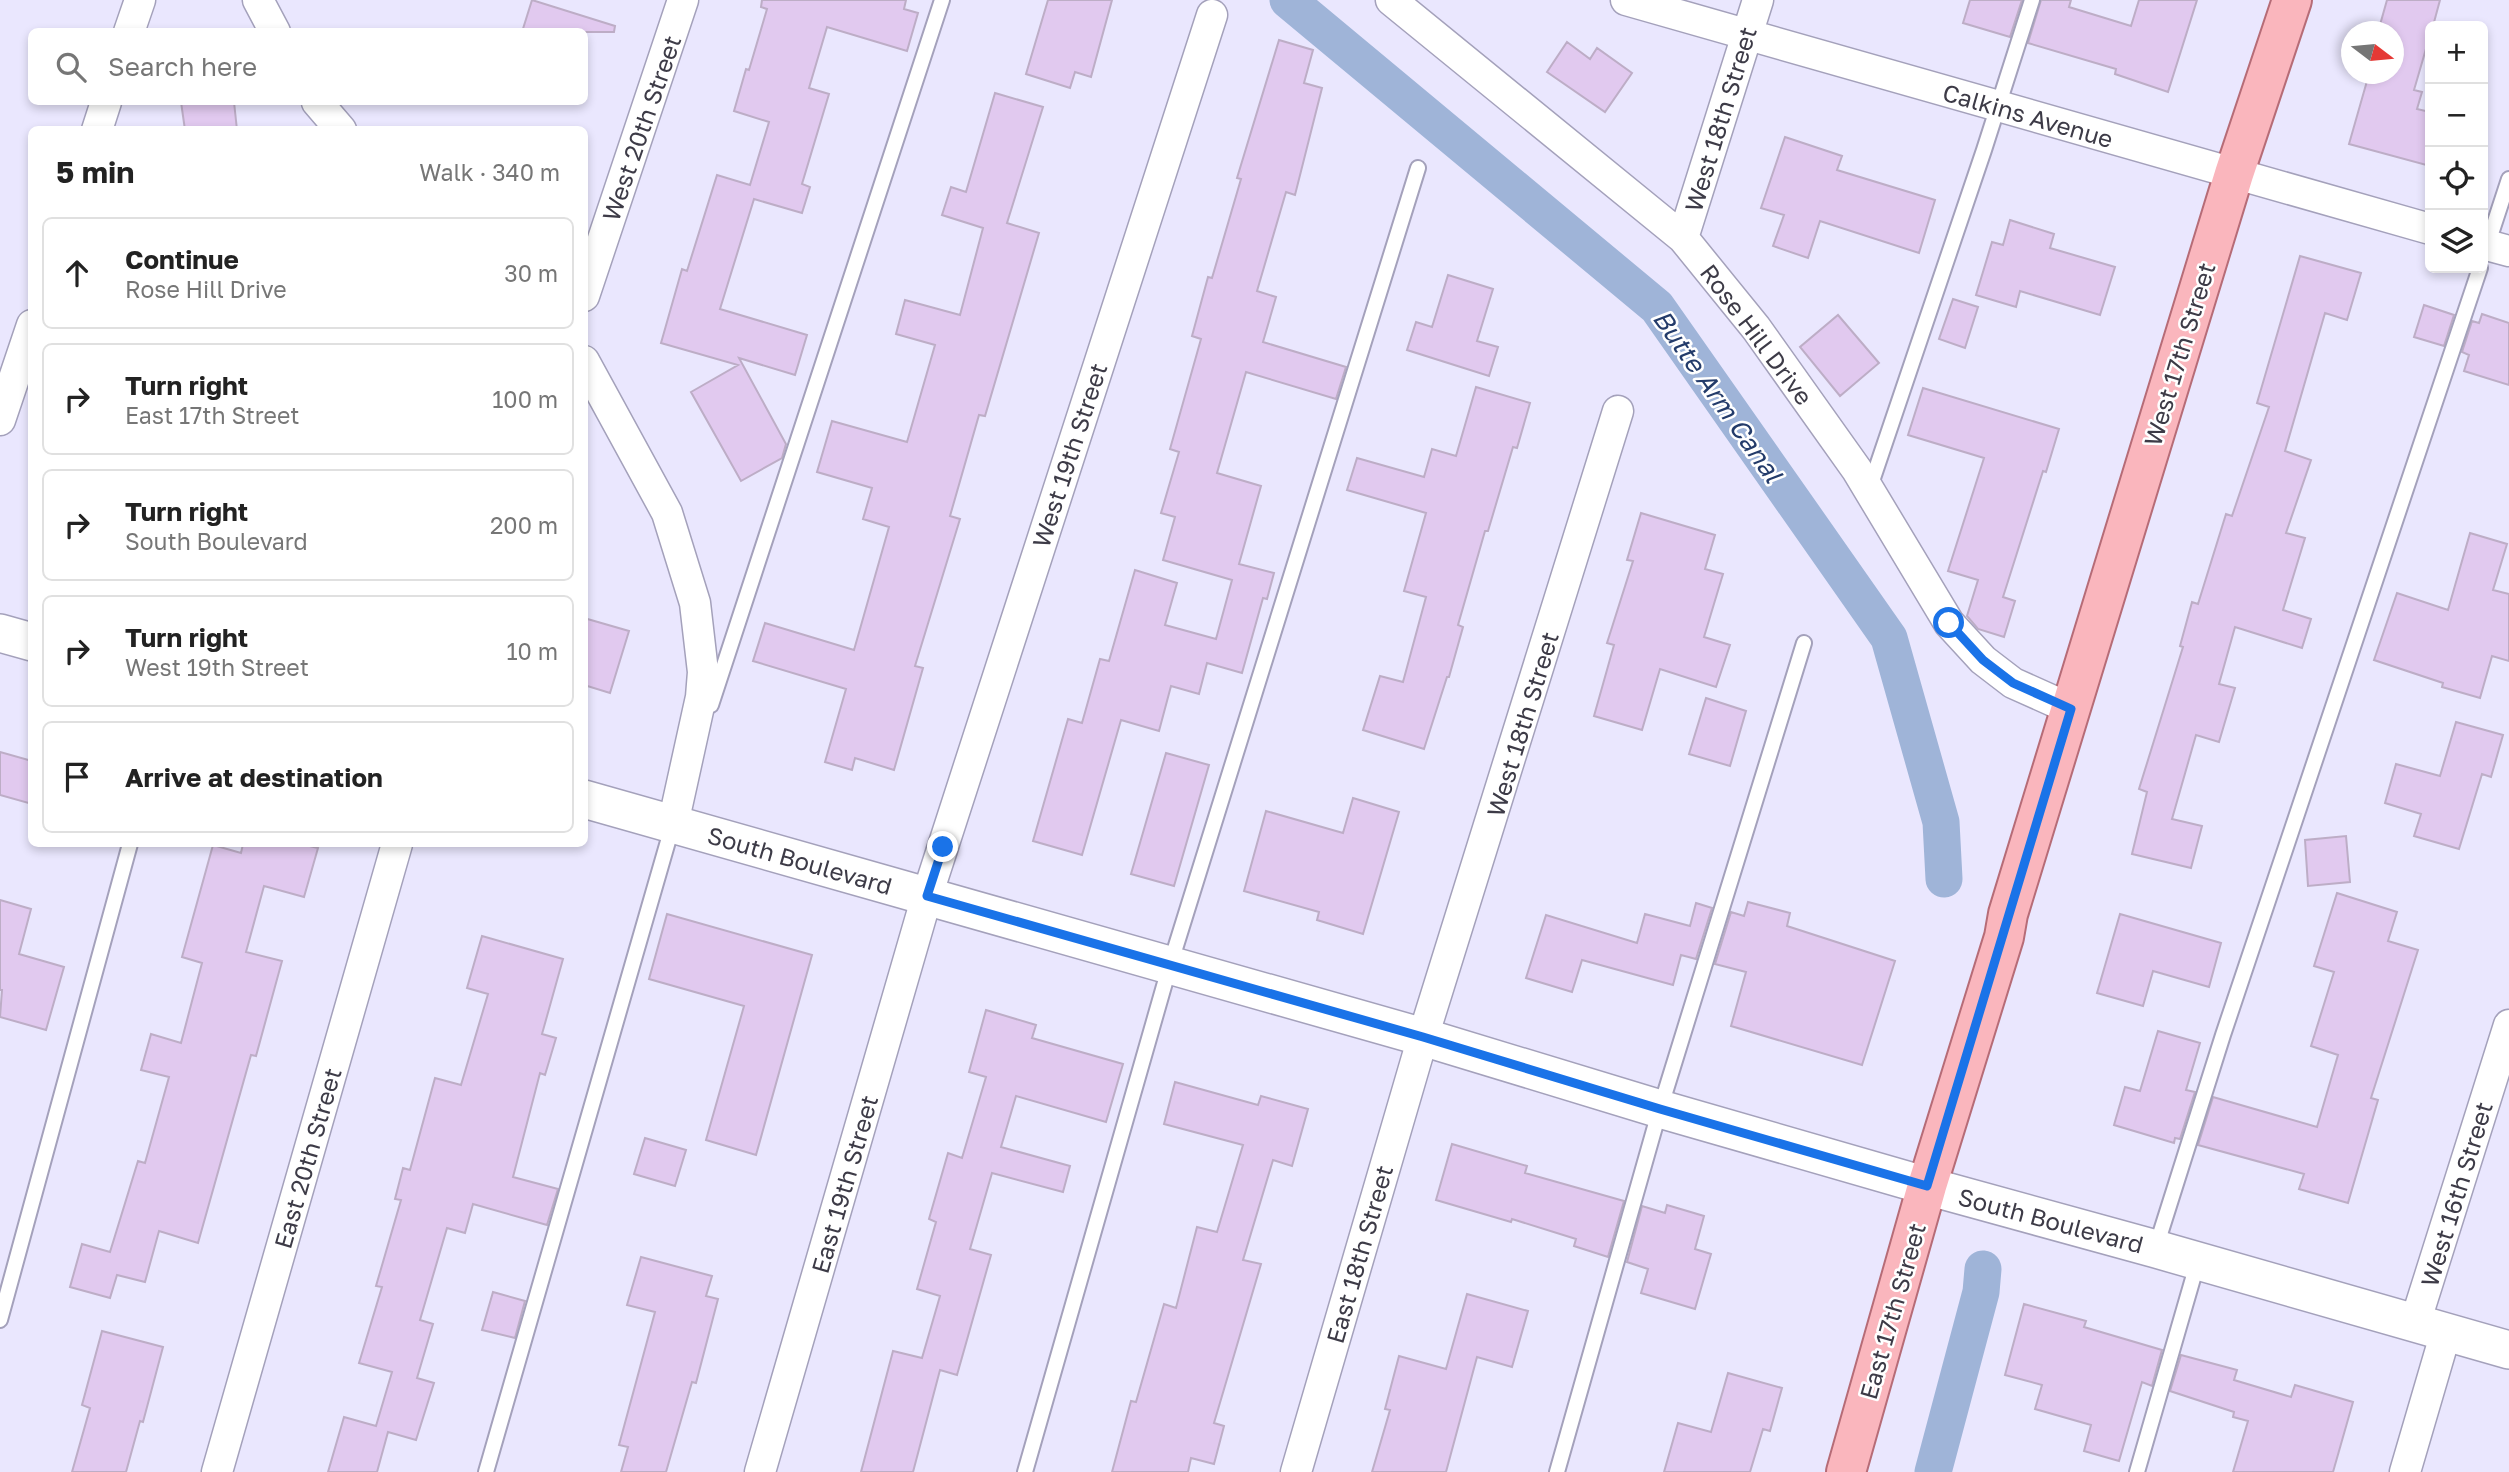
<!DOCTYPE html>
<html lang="en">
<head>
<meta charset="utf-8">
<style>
  :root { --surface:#fff; --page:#f2f2f2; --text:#222; --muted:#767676; --line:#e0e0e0 }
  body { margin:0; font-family:"Golos Text",sans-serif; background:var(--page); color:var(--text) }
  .controls { position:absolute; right:21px; top:21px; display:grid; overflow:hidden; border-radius:10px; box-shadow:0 4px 10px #0003 }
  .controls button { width:63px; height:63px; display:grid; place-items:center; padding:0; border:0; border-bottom:2px solid var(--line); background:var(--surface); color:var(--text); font:35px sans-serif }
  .compass { position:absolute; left:2341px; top:21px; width:63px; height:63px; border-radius:50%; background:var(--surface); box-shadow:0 4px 10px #0003; rotate:106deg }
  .stop { position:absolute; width:21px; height:21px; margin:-16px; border:5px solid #1a73e8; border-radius:50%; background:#fff }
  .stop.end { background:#1a73e8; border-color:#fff; box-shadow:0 2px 7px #0008 }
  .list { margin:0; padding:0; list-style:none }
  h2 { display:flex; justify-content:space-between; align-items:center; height:91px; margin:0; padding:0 28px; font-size:30px }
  h2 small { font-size:23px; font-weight:400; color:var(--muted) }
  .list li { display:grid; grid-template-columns:46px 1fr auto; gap:21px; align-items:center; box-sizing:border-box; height:112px; margin:0 14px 14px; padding:0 14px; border:2px solid var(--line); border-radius:10px }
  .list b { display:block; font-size:26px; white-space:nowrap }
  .list p { margin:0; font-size:23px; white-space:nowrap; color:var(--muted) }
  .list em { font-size:23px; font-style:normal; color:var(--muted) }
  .icon { flex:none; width:38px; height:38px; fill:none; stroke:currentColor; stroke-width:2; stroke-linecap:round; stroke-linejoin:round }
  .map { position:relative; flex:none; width:2509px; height:1472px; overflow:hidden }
  .search { position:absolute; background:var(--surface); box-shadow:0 4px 10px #0003; left:28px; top:28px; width:560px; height:77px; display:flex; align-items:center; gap:18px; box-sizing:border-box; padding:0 24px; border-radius:10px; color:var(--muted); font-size:26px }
  .panel { position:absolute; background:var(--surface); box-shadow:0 4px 10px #0003; left:28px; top:126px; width:560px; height:721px; border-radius:10px }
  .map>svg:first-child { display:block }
</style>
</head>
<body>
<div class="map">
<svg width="2509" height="1472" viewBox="0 0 2509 1472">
  <rect width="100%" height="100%" fill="#eae7fe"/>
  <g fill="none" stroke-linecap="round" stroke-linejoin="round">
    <path stroke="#9fb4d8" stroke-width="37" d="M1288 0 1657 307 1889 638 1941 822 1944 879
      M1933 1472 1981 1292 1983 1269"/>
  </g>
  <path fill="#e1c9ef" stroke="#bdadc6" stroke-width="2" d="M532 0 615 26 614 32H522Z
    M762 0H906L904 9 918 13 907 51 827 27 809 88 829 94 802 184 810 187 802 213 754 199 720 309 807 335 795 375 739 358 786 444 782 458 741 481 691 392 738 365 661 343 682 269 687 271 717 175 750 185 769 122 734 111 746 69 749 70 767 9 761 7Z
    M1048 0H1112L1091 77 1075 72 1070 88 1026 74Z
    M1970 0H2022L2010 37 1963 23Z
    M2041 0H2071L2069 7 2131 26 2139 0H2197L2168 92 2115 74 2116 69 2028 43Z
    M2387 0H2440L2433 26H2430V35L2414 90 2422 92 2417 109 2430 112V166L2349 144 2369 74H2393V32H2378Z
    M1279 40 1313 50 1304 83 1322 88 1295 195 1286 192 1257 291 1276 297 1263 342 1346 367 1336 399 1246 372 1217 473 1261 486 1239 564 1274 573 1267 599 1263 598 1242 673 1207 663 1199 694 1171 686 1159 731 1121 720 1082 855 1033 841 1068 719 1082 723 1100 659 1109 661 1135 570 1177 583 1165 625 1216 639 1232 580 1163 560 1175 517 1161 513 1179 452 1170 449 1201 339 1192 336 1208 277 1212 278 1241 179 1237 178Z
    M1567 42 1590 59 1597 48 1632 73 1605 112 1547 72Z
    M995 93 1043 107 1007 223 1039 233 985 416 979 415 950 516 960 519 915 666 923 668 894 770 855 758 852 770 825 762 846 689 753 661 765 623 854 650 889 527 863 519 872 488 817 472 832 421 907 442 935 345 896 334 905 300 960 315 983 228 942 215 951 187 966 192Z
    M181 102H234L237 130H185Z
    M1785 137 1842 156 1837 170 1935 200 1919 253 1820 221 1808 258 1773 246 1784 215 1761 208Z
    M2010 220 2054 234 2050 248 2115 267 2100 315 2020 291 2016 307 1976 295 1992 242 2003 245Z
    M2300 256 2361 273 2347 320 2325 313 2285 451 2311 460 2286 533 2305 538 2283 610 2311 619 2302 648 2235 627 2219 684 2235 688 2219 742 2196 735 2172 819 2202 826 2191 868 2132 854 2147 792 2139 789 2183 647 2180 646 2192 602 2198 604 2226 514 2232 516 2269 407 2257 403Z
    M1448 275 1493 289 1477 341 1498 347 1489 376 1407 350 1416 322 1432 327Z
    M1953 299 1978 307 1965 348 1939 339Z
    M2424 305 2454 315 2444 346 2414 337Z
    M2482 314 2509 323V385L2464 371 2469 355 2462 352 2472 321 2479 323Z
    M1838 315 1879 363 1840 396 1800 347Z
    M1476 387 1530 403 1517 448 1513 447 1488 531H1485L1458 625 1463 627 1449 677H1447L1424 749 1363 730 1380 676 1403 682 1426 597 1404 591 1426 513 1347 490 1357 458 1424 477 1432 449 1456 456Z
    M1923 388 2059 429 2046 472 2043 471 2003 597 2015 601 2004 637 1978 629 1967 616 1978 580 1948 571 1984 458 1908 435Z
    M1641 513 1715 535 1705 569 1723 574 1704 637 1730 645 1716 687 1660 669 1642 730 1594 716 1614 645 1607 643 1633 561 1627 560Z
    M2470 533 2507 544 2493 590 2509 594V661L2492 656 2480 698 2442 687 2443 683 2374 660 2397 593 2448 610Z
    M584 618 629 631 610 693 584 685Z
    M1706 698 1746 711 1730 766 1689 754Z
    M2456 722 2503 735 2491 777 2482 774 2459 849 2414 836 2421 814 2385 803 2396 764 2440 776Z
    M0 752 32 761V804L0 795Z
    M1166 753 1209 765 1174 886 1131 874Z
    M1353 798 1399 812 1363 934 1317 920 1319 912 1244 891 1266 811 1343 833Z
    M2346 836 2350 882 2308 886 2305 840Z
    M243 844H301L318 848 304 897 264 886 246 952 282 961 256 1056 251 1055 198 1243 159 1231 145 1282 117 1275 110 1298 70 1287 82 1244 110 1252 138 1161 145 1163 169 1077 141 1070 151 1034 181 1043 202 963 182 957 213 845 241 853Z
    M2337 893 2397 912 2388 941 2418 950 2371 1098 2378 1100 2348 1203 2299 1189 2304 1174 2198 1145 2213 1097 2317 1127 2338 1055 2311 1046 2334 972 2314 966Z
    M0 900 31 909 19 954 64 967 46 1030 0 1017 2 990H0Z
    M1748 902 1790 913 1787 926 1895 961 1862 1065 1731 1026 1746 972 1715 964 1731 912 1744 916Z
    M1696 903 1712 908 1696 959 1681 955 1673 985 1582 960 1572 992 1526 978 1546 915 1637 943 1645 914 1690 926Z
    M667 914 812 955 756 1155 706 1140 744 1006 649 979Z
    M2120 914 2221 943 2209 987 2153 971 2143 1006 2097 993Z
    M482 936 563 959 542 1034 556 1038 545 1075 540 1073 513 1177 558 1189 547 1225 473 1204 465 1233 447 1228 420 1320 433 1324 417 1378 434 1383 416 1440 388 1432 377 1472H328L344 1417 376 1426 392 1372 359 1363 382 1287 376 1286 401 1200 395 1199 403 1168 410 1170 435 1078 461 1085 488 994 467 988Z
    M986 1010 1036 1025 1032 1038 1123 1064 1106 1122 1016 1096 1001 1147 1070 1166 1063 1192 992 1173 970 1249 991 1255 957 1375 940 1370 913 1472H861L893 1351 922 1358 940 1296 917 1289 936 1222 929 1219 948 1153 962 1158 986 1077 969 1072Z
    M2158 1031 2200 1043 2186 1090 2195 1092 2180 1139 2175 1138 2174 1143 2114 1125 2125 1087 2140 1091Z
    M1175 1082 1258 1105 1261 1096 1308 1109 1292 1166 1273 1160 1243 1260 1261 1264 1214 1423 1224 1426 1214 1464 1191 1458 1188 1472H1112L1131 1401 1136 1402 1164 1304 1176 1308 1197 1227 1217 1232 1243 1145 1164 1124Z
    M645 1138 686 1150 675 1186 634 1174Z
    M1452 1144 1527 1166 1525 1173 1624 1201 1608 1257 1574 1246 1576 1239 1512 1219 1511 1222 1436 1200Z
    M1667 1205 1704 1216 1695 1249 1711 1254 1695 1309 1641 1293 1648 1269 1627 1262 1642 1206 1665 1213Z
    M641 1257 712 1276 706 1296 718 1299 696 1383 692 1382 666 1472H621L628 1447 619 1445 655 1312 627 1305Z
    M493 1292 525 1301 515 1338 482 1330Z
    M1467 1294 1528 1311 1512 1367 1477 1357 1446 1472H1372L1390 1410 1385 1409 1399 1356 1446 1369Z
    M2024 1304 2086 1321 2084 1327 2162 1350 2152 1386 2142 1382 2119 1461 2084 1451 2091 1425 2035 1409 2042 1385 2005 1375Z
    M102 1331 163 1347 143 1422 140 1421 126 1472H72L90 1408 82 1405Z
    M2181 1355 2237 1370 2234 1380 2291 1397 2295 1385 2353 1402 2333 1472H2233L2248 1421 2233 1417 2234 1412 2170 1391Z
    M1728 1373 1782 1388 1770 1431 1763 1429 1750 1472H1664L1678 1423 1711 1432Z"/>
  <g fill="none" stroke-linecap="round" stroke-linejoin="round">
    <g stroke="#a4a1bb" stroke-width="18">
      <path id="service" d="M2486 249 2509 179
        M1870 487 1984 150 2032 0
        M711 705 942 0
        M2156 1247 2223 1035 2480 268
        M0 1320 130 844
        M486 1472 673 824
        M1025 1472 1170 965 1418 168
        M1557 1472 1660 1109 1804 643
        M2137 1472 2198 1261"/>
    </g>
    <g stroke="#a4a1bb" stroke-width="33">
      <path id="minor" d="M258 0 275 32
        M1391 0 1683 238 1756 328 1857 470 1949 623 1983 660 2013 683 2071 709
        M1626 0 2430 229
        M129 32 140 0
        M317 102 341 130
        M97 130 106 102
        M1683 238 1758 0
        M2483 244 2509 251
        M584 296 683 0
        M584 361 667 513 695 603 703 672 701 697 673 824
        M0 420 32 325
        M2415 1323 2509 1025
        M217 1472 397 844
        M760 1472 927 896 1212 15
        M1296 1472 1423 1037 1618 411
        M2405 1472 2446 1332"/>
    </g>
    <g stroke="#a4a1bb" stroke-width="40">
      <path id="tertiary" d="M0 633 32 642
        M584 799 1423 1037 1660 1109 1927 1186 2156 1249 2509 1350"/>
    </g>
    <g stroke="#b66c77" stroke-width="42">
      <path id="primary" d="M1846 1472 1927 1186 2004 937 2008 914 2234 174 2292 0"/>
    </g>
    <use href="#service" stroke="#fff" stroke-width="14"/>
    <use href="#minor" stroke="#fff" stroke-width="30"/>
    <use href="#tertiary" stroke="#fff" stroke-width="37"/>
    <use href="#primary" stroke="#fab6bd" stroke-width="38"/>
  </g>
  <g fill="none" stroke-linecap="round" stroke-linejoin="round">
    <path stroke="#1a73e8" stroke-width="9" d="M943 847 927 896 1423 1037 1660 1109 1927 1186 2071 709 2013 683 1983 660 1949 623"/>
  </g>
  <g text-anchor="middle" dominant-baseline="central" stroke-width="5" stroke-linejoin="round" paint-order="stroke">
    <g font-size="24" fill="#3d3b47" stroke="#fff">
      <text transform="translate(2028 115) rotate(16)">Calkins Avenue</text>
      <text transform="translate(1720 119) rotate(-73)">West 18th Street</text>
      <text transform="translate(641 128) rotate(-71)">West 20th Street</text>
      <text transform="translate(1757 334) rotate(53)">Rose Hill Drive</text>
      <text transform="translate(2179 354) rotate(-73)">West 17th Street</text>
      <text transform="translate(1069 455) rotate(-72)">West 19th Street</text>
      <text transform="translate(1522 724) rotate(-73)">West 18th Street</text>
      <text transform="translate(800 860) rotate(16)">South Boulevard</text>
      <text transform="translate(307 1158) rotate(-74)">East 20th Street</text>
      <text transform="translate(844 1184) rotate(-74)">East 19th Street</text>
      <text transform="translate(2456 1194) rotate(-73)">West 16th Street</text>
      <text transform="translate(2051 1220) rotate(15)">South Boulevard</text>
      <text transform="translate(1359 1254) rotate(-74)">East 18th Street</text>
      <text transform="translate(1892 1311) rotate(-74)">East 17th Street</text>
    </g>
    <g font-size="26" font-style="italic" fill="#233b6a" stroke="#fff">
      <text transform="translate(1718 396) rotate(55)">Butte Arm Canal</text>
    </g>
  </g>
</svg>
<div class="controls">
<button>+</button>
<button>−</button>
<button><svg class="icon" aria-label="locate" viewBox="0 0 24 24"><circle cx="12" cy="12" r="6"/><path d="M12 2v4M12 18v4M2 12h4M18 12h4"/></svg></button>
<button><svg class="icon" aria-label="layers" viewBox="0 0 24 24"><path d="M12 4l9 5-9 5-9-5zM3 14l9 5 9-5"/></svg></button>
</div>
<svg class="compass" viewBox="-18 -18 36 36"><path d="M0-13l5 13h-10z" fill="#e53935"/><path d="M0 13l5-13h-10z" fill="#767676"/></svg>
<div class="stop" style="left:1949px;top:623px"></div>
<div class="stop end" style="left:943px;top:847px"></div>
<div class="search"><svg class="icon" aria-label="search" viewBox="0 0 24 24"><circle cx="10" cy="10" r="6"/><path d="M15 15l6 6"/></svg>Search here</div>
<section class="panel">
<h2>5 min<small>Walk · 340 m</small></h2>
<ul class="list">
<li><svg class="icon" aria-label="ahead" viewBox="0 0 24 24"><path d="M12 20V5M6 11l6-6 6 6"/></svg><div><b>Continue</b><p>Rose Hill Drive</p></div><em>30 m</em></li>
<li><svg class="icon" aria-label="right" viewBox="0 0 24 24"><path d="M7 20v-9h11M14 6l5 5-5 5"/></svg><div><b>Turn right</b><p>East 17th Street</p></div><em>100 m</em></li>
<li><svg class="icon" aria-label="right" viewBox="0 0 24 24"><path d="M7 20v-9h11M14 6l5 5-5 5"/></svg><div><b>Turn right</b><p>South Boulevard</p></div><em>200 m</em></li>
<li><svg class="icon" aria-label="right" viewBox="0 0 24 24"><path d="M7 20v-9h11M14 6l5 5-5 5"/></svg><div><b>Turn right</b><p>West 19th Street</p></div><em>10 m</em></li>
<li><svg class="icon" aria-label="arrive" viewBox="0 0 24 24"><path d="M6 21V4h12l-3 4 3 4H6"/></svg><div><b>Arrive at destination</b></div></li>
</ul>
</section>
</div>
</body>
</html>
